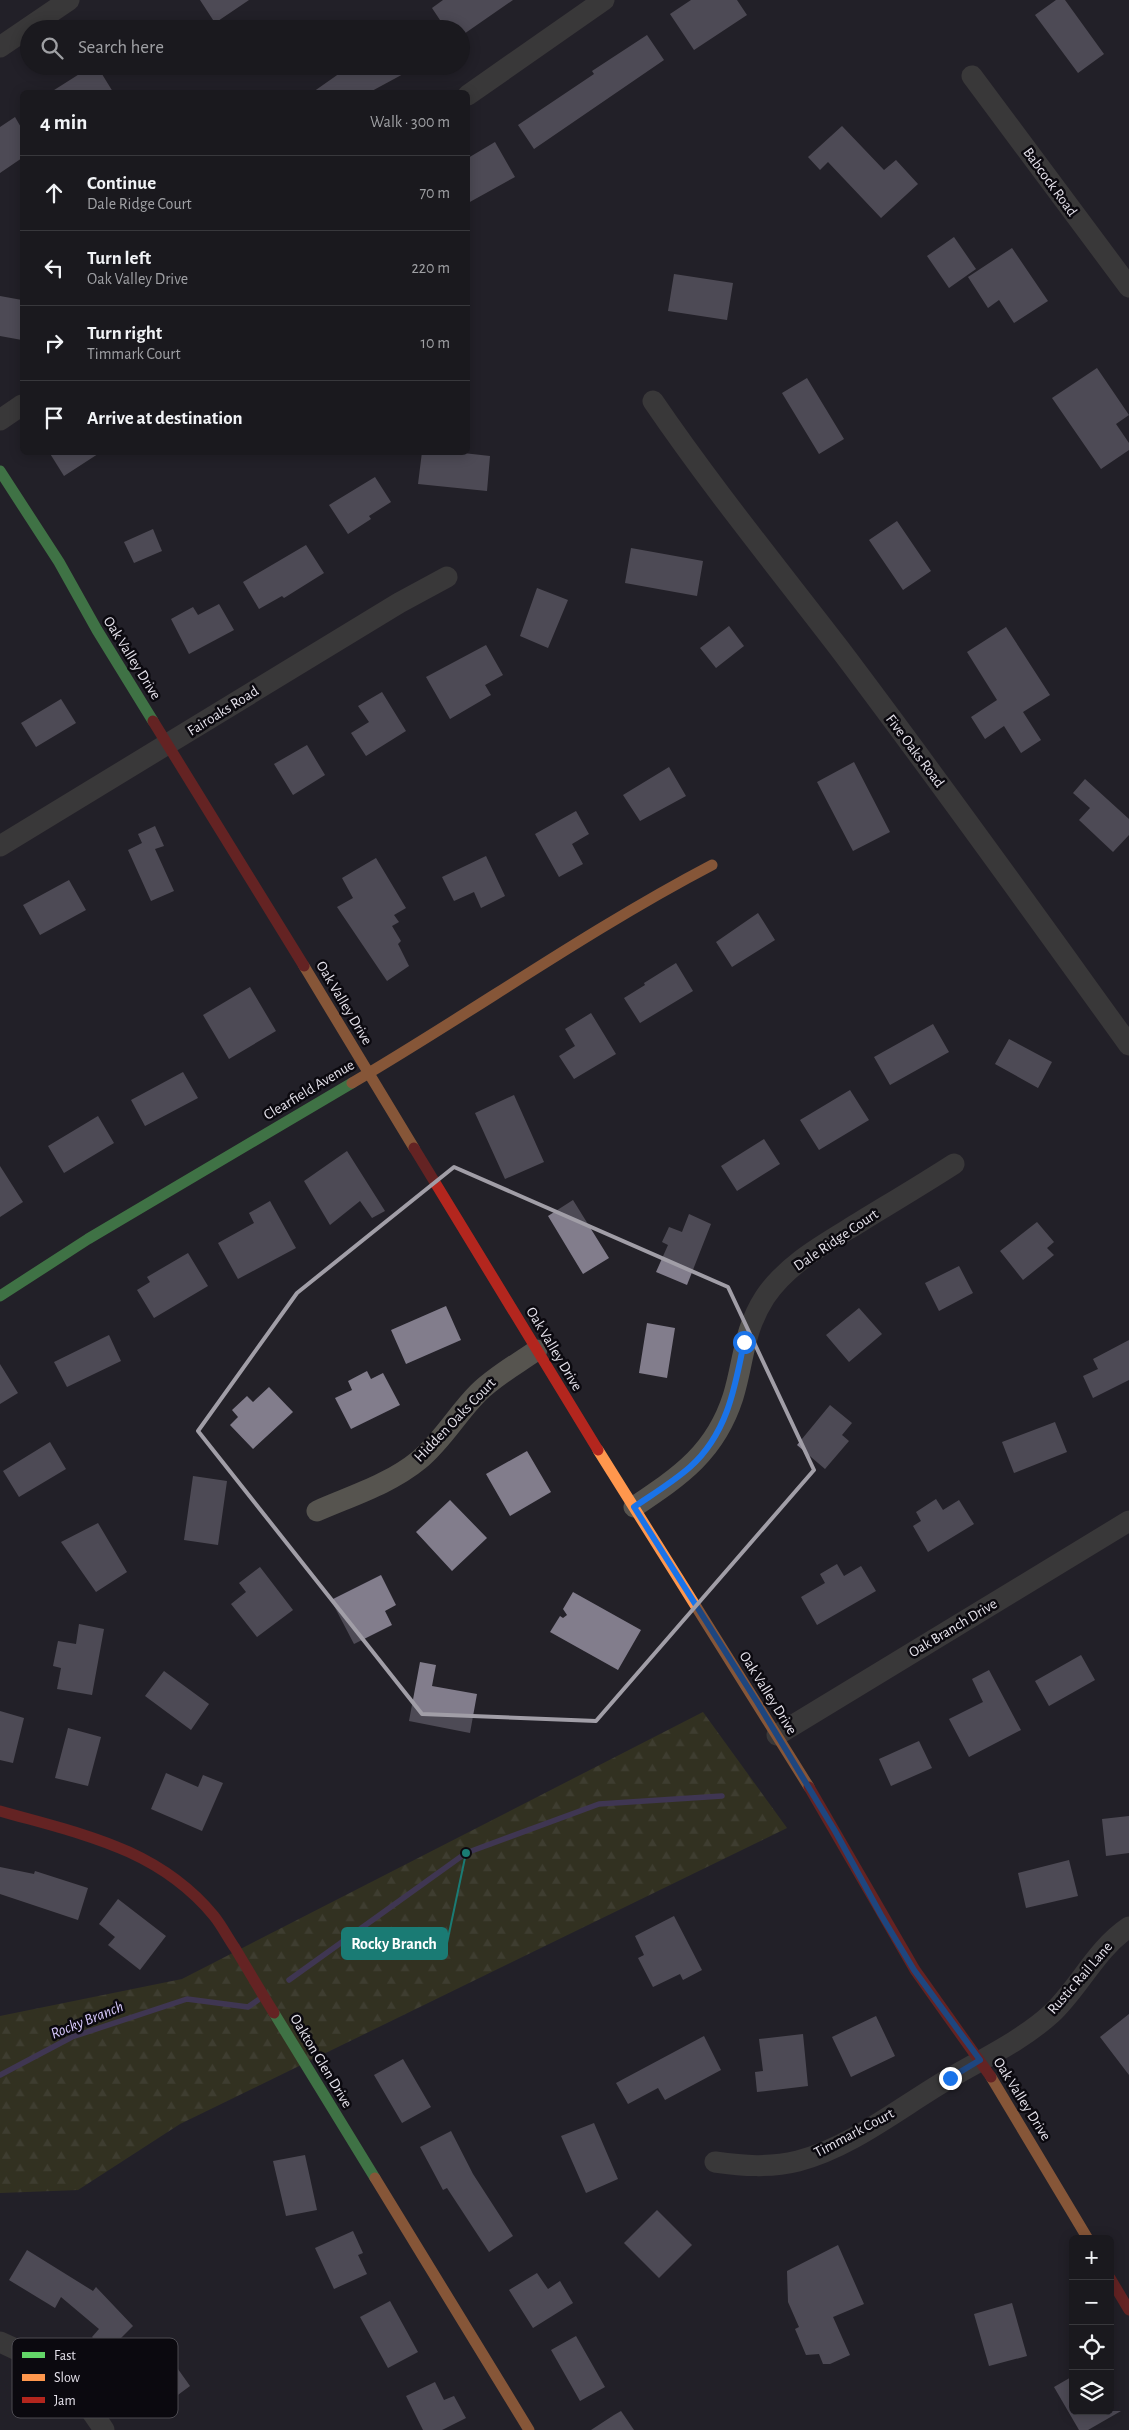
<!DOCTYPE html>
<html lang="en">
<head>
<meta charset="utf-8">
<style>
  :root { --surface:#1a191e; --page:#27262b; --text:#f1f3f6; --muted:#9fa0a4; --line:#38383c }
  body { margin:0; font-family:"Alegreya Sans",sans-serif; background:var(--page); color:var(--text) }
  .controls { position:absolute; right:15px; bottom:15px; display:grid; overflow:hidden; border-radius:8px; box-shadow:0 2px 12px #0003 }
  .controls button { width:45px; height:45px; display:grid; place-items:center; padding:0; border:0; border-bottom:1px solid var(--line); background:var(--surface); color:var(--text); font:25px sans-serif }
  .stop { position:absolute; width:15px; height:15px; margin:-11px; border:4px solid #1a73e8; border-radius:50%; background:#fff }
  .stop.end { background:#1a73e8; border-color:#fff; box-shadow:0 1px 5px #0008 }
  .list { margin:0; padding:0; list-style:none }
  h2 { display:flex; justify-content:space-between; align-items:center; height:65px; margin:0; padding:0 20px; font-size:21px }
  h2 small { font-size:16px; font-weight:400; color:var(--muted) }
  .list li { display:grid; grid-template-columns:32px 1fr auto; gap:15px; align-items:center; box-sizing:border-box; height:75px; padding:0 20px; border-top:1px solid var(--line) }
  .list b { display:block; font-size:19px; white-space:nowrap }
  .list p { margin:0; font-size:16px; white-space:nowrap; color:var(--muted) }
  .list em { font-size:16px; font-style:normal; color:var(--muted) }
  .icon { flex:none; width:28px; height:28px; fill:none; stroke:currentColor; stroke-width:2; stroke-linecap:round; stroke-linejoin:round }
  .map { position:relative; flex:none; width:1129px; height:2430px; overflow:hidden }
  .search { position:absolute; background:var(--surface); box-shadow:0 2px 12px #0003; left:20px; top:20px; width:450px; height:55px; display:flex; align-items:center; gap:12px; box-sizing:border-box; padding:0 18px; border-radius:28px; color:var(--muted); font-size:19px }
  .panel { position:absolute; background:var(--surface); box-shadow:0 2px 12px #0003; left:20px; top:90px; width:450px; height:365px; border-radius:8px }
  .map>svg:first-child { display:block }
</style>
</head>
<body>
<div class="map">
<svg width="1129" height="2430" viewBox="0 0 1129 2430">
  <defs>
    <pattern id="forest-firs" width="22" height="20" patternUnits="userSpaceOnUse" patternTransform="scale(1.25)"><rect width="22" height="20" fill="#46461a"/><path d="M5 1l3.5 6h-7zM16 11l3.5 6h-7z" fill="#61603b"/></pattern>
  </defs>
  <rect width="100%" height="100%" fill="#232128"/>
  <path fill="url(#forest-firs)" d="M703 1712 787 1828 180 2124 78 2190 0 2193V2016L182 1979Z"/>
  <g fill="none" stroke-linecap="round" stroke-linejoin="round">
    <path stroke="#635185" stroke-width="5.5" d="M289 1980 466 1853 599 1804 722 1796
      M0 2075 72 2037 187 1999 248 2007 258 2000"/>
  </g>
  <path fill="#827d8c" d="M200 0H249L215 23Z
    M443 0H513L461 36V29H446L432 8Z
    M691 0H737L747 15 694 50 670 14Z
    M1056 0H1065L1104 54 1078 73 1035 15Z
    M647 35 664 60 534 149 518 125 594 74 592 71Z
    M92 66H97L113 92H51Z
    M350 66H418L370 92H313Z
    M15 117 22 129V158L0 173V127Z
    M842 126 884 170 896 160 918 184 881 218 828 162 820 170 808 157Z
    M495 142 515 177 468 203V158Z
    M954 237 976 269 949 288 927 256Z
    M1012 248 1048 301 1014 323 999 300 988 308 968 277Z
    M674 274 733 283 727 320 668 311Z
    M0 296 22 300V340L0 336Z
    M1097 368 1129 415 1116 424 1129 443V450L1101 469 1052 398Z
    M807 378 844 439 819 454 782 393Z
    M49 452H101L64 476Z
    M422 452H454L490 456 487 491 418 484Z
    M375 477 391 502 369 516 371 519 348 534 329 505Z
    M897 521 931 571 903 590 869 540Z
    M153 529 162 551 134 563 124 542Z
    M306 545 324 573 284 598 282 596 259 609 243 582Z
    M631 548 703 561 697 596 625 583Z
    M537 588 568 600 548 648 520 636Z
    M219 604 234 630 189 654 171 619 193 607 198 615Z
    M729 626 744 646 716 668 700 648Z
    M1006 627 1050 695 1023 712 1041 740 1021 753 1004 726 985 739 971 717 997 700 967 652Z
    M486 645 503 675 485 685 491 695 450 719 426 677Z
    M382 692 406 731 366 756 351 733 369 722 358 706Z
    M61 699 76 723 36 747 21 723Z
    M307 745 325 775 293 795 274 764Z
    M854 762 890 832 853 851 817 782Z
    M669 767 686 796 640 821 623 795Z
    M1085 779 1129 819V835L1113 852 1079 820 1090 808 1073 793Z
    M576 811 589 834 572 844 583 864 559 877 535 834Z
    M155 826 164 846 155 849 174 891 151 901 128 850 142 843 138 834Z
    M486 856 505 896 481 908 474 892 454 901 442 877Z
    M376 858 406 908 394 915 399 922 392 926 401 941 398 944 409 966 387 981 337 907 353 898 342 878Z
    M69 880 86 910 40 935 23 905Z
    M758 913 775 940 732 967 716 942Z
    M676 963 693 991 640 1023 624 998 645 985 644 983Z
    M250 987 276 1031 229 1059 203 1015Z
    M591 1013 616 1054 574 1079 559 1056 575 1046 565 1029Z
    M933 1024 949 1052 890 1085 874 1057Z
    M1009 1039 1052 1062 1038 1088 995 1064Z
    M183 1072 198 1098 145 1126 131 1100Z
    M850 1090 869 1120 819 1150 800 1120Z
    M514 1095 544 1162 505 1179 475 1113Z
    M98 1116 114 1143 64 1173 48 1146Z
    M764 1139 780 1164 737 1191 721 1166Z
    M347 1151 385 1211 372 1218 360 1201 330 1225 304 1181Z
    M0 1166 23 1202 0 1217Z
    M573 1200 609 1258 583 1274 548 1216Z
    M270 1201 296 1248 238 1279 218 1243 254 1223 249 1213Z
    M689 1214 711 1224 687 1285 656 1272 668 1245 662 1242 669 1227 682 1232Z
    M1037 1222 1054 1242 1047 1248 1054 1255 1023 1280 1000 1251Z
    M188 1253 208 1286 154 1318 137 1290 150 1282 147 1277Z
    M959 1266 973 1293 939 1311 925 1283Z
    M446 1306 461 1340 406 1364 391 1330Z
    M859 1308 882 1334 849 1362 826 1335Z
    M647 1323 675 1328 667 1378 639 1373Z
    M109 1335 121 1361 67 1387 54 1362Z
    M1129 1340V1380L1093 1398 1083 1376 1098 1369 1093 1359Z
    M0 1364 18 1393 0 1404Z
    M367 1371 371 1379 383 1373 400 1405 351 1429 335 1398 352 1390 348 1381Z
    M269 1387 293 1412 253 1449 230 1425 238 1417 232 1410 247 1396 253 1402Z
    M830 1405 852 1423 842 1435 849 1441 825 1469 797 1445Z
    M1055 1422 1067 1452 1014 1473 1002 1442Z
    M50 1442 66 1469 19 1497 3 1471Z
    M527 1451 551 1492 510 1516 486 1474Z
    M193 1476 227 1481 218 1545 184 1540Z
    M936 1499 943 1510 959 1500 974 1524 928 1552 913 1526 921 1521 916 1512Z
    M450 1500 487 1538 452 1571 416 1532Z
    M98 1523 127 1572 96 1592 61 1542Z
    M837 1564 844 1576 861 1566 876 1591 817 1625 801 1597 825 1583 820 1574Z
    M260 1567 293 1610 257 1637 231 1604 246 1592 239 1583Z
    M381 1575 396 1605 385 1611 392 1625 354 1644 331 1600Z
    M573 1592 641 1630 618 1670 550 1632 560 1616 563 1618 567 1615 563 1609Z
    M79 1624 104 1629 92 1695 57 1689 61 1668 53 1666 58 1641 76 1644Z
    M1081 1655 1095 1680 1049 1706 1035 1681Z
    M420 1662 436 1665 432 1686 477 1694 470 1733 409 1721Z
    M989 1670 1021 1730 969 1757 949 1719 983 1702 972 1679Z
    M164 1671 209 1704 191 1730 145 1696Z
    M0 1711 24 1718 13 1763 0 1760Z
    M68 1728 101 1737 88 1786 55 1778Z
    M919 1741 932 1768 891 1786 879 1759Z
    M166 1773 198 1787 203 1775 223 1783 202 1831 151 1809Z
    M1129 1816V1853L1106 1856 1102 1819Z
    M1069 1860 1078 1896 1026 1908 1018 1873Z
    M0 1867 34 1874 35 1871 88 1888 78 1920 0 1894Z
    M118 1899 166 1936 140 1970 108 1945 115 1937 99 1924Z
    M674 1916 702 1970 683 1980 680 1974 653 1987 638 1958 644 1955 635 1936Z
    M1129 2014V2075L1100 2037Z
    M876 2016 895 2056 851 2077 832 2037Z
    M803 2034 808 2086 757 2092 755 2072 763 2071 759 2039Z
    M704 2036 721 2070 665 2100 658 2088 628 2104 616 2083Z
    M403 2059 431 2107 402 2123 374 2075Z
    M594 2123 618 2179 586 2193 561 2136Z
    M451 2131 473 2174 513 2236 489 2252 447 2188 443 2190 420 2147Z
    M305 2155 317 2210 286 2216 273 2161Z
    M657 2210 692 2245 659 2278 624 2243Z
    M353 2231 363 2253 358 2255 367 2274 334 2289 315 2248Z
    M838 2245 864 2304 833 2317 850 2355 830 2364H823L819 2354 806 2355 795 2329 799 2327 788 2302 787 2271Z
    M27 2250 93 2291 96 2287 133 2326 107 2352 92 2337 99 2329 61 2297 55 2308 9 2280Z
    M537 2273 548 2289 560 2281 573 2303 533 2328 509 2290Z
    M390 2301 418 2352 388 2368 360 2317Z
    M1012 2303 1027 2356 989 2366 974 2314Z
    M576 2336 605 2387 580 2401 551 2350Z
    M163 2348 190 2386 163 2406 150 2388 143 2393 128 2373Z
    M1073 2376V2411H1121L1088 2430H1079L1054 2387Z
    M435 2382 444 2400 454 2396 466 2418 442 2430H423L406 2396Z
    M621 2411 634 2430H591L614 2415Z"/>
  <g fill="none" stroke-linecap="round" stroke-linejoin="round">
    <path stroke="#56544f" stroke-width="21" d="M0 47 69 0
      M972 76 1129 287
      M468 95 604 0
      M653 401C711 486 776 566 839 648 938 779 1033 912 1129 1045
      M0 420 22 405
      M0 846 399 603 447 577
      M634 1507C680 1476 715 1453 733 1397 744 1361 743 1331 765 1297 788 1263 826 1243 860 1222 891 1203 923 1184 954 1164
      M317 1511C351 1496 390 1484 419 1460 443 1440 457 1414 478 1393 495 1376 517 1364 537 1350
      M777 1735 1129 1521
      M715 2162C743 2166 770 2168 798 2161 851 2147 898 2109 945 2081 980 2060 1020 2042 1051 2014 1079 1988 1096 1949 1129 1927
      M0 2342C44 2360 80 2390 104 2430"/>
    <path stroke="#63d668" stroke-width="11" d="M0 471 59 562 97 630 153 721
      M0 1296 88 1239 352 1083
      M274 2013 375 2178"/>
    <path stroke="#ff974d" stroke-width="11" d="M304 966 414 1148
      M352 1083C473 1012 588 930 712 865
      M598 1450 809 1787
      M991 2077 1088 2239
      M375 2178 529 2430"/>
    <path stroke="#b3261e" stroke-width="11" d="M153 721 304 966
      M414 1148 598 1450
      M809 1787 915 1970 991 2077
      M0 1811C81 1834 158 1848 214 1916 222 1926 228 1938 235 1948 248 1970 261 1992 274 2013
      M1110 2278 1129 2310"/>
  </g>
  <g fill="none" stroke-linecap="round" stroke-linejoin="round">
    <path stroke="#1a73e8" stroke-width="6" d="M744 1342C735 1388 727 1434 690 1467 673 1482 653 1494 634 1507L757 1702 835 1831 881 1915 914 1970 980 2060 950 2078"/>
  </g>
  <path d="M0 0H1129V2430H0ZM454 1167 728 1287 814 1470 596 1721 422 1714 198 1431 297 1293Z" fill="#232128" fill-opacity=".55" fill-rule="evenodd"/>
  <path fill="none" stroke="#a19ea7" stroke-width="4" stroke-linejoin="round" d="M454 1167 728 1287 814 1470 596 1721 422 1714 198 1431 297 1293Z"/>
  <g text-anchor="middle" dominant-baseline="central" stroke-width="5" stroke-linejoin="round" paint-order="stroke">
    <g font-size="15" fill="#e5e2eb" stroke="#0b090f">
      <text transform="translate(1050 182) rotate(54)">Babcock Road</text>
      <text transform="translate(132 658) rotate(58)">Oak Valley Drive</text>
      <text transform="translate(223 711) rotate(-32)">Fairoaks Road</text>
      <text transform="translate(915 751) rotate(53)">Five Oaks Road</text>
      <text transform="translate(344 1003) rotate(59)">Oak Valley Drive</text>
      <text transform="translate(309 1090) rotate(-31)">Clearfield Avenue</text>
      <text transform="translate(836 1240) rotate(-34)">Dale Ridge Court</text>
      <text transform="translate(554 1349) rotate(59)">Oak Valley Drive</text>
      <text transform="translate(455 1420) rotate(-46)">Hidden Oaks Court</text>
      <text transform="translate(953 1628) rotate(-31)">Oak Branch Drive</text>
      <text transform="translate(768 1693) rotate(58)">Oak Valley Drive</text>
      <text transform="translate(1080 1978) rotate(-49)">Rustic Rail Lane</text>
      <text transform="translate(321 2061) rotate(59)">Oakton Glen Drive</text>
      <text transform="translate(1022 2099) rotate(58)">Oak Valley Drive</text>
      <text transform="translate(854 2133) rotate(-28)">Timmark Court</text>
    </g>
    <g font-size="16" font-style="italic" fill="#d7c8fb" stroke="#0b090f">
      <text transform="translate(87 2020) rotate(-22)">Rocky Branch</text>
    </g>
  </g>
  <rect x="12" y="2338" width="166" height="80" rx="8" fill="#0b090f" stroke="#4c4a51" stroke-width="1"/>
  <rect x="22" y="2352" width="23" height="6" fill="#63d668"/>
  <rect x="22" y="2374" width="23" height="7" fill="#ff974d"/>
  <rect x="22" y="2397" width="23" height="6" fill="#b3261e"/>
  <g font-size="14" fill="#e5e2eb">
    <text x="54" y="2360">Fast</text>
    <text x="54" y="2382">Slow</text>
    <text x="54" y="2405">Jam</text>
  </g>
  <path fill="none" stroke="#1a7b74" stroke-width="2" d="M466 1853L447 1943"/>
  <circle fill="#1a7b74" stroke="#0b090f" stroke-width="2" cx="466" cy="1853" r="5"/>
  <rect fill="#1a7b74" stroke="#1a7b74" stroke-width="2" x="342" y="1928" width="105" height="31" rx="5"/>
  <g font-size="16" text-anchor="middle" font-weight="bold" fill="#fff">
    <text x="394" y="1949">Rocky Branch</text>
  </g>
</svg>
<div class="controls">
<button>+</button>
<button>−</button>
<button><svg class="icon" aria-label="locate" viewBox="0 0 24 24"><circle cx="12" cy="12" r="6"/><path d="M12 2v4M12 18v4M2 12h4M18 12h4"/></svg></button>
<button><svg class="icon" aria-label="layers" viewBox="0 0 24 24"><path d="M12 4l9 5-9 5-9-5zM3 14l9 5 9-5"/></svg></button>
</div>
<div class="stop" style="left:744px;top:1342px"></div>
<div class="stop end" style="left:950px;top:2078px"></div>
<div class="search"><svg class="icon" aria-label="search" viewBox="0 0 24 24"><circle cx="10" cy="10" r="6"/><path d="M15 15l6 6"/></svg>Search here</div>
<section class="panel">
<h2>4 min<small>Walk · 300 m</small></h2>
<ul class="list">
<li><svg class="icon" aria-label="ahead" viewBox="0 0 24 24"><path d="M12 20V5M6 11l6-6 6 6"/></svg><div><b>Continue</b><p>Dale Ridge Court</p></div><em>70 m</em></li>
<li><svg class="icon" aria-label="left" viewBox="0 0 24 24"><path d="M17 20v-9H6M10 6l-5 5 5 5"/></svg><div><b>Turn left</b><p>Oak Valley Drive</p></div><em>220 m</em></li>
<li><svg class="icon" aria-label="right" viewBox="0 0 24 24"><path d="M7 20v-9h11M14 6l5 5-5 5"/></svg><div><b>Turn right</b><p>Timmark Court</p></div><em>10 m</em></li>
<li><svg class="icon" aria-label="arrive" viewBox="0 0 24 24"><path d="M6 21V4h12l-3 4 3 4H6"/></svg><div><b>Arrive at destination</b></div></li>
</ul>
</section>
</div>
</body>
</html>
